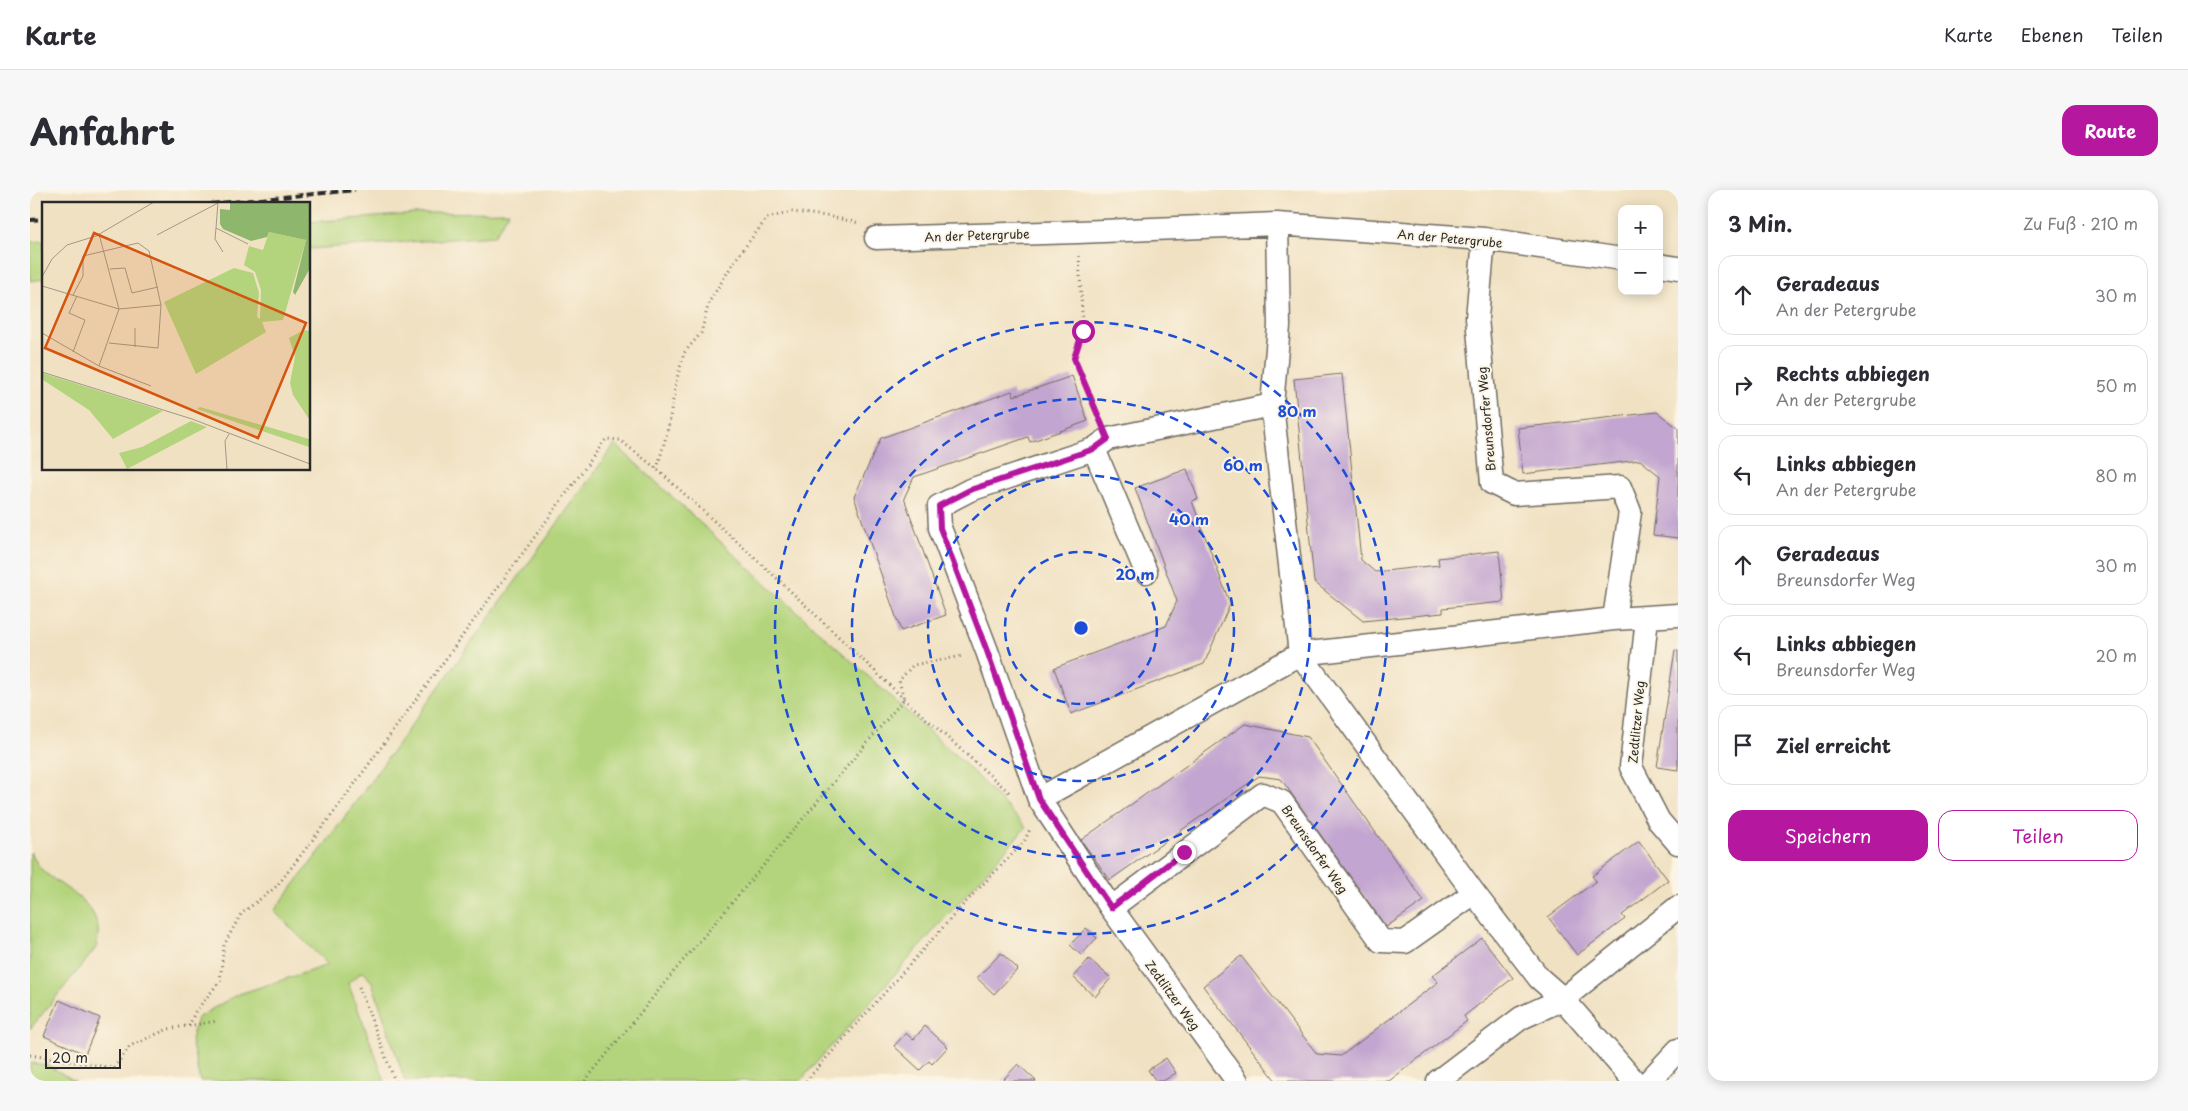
<!DOCTYPE html>
<html lang="de">
<head>
<meta charset="utf-8">
<style>
  body { margin:0; font-family:"Playpen Sans",sans-serif; background:#f7f7f7; color:#2b2b33 }
  .controls { position:absolute; right:15px; top:15px; display:grid; overflow:hidden; border-radius:10px; box-shadow:0 2px 12px #0003 }
  .controls button { width:45px; height:45px; display:grid; place-items:center; padding:0; border:0; border-bottom:1px solid #e1e1e2; background:#fff; color:#2b2b33; font:25px sans-serif }
  .scale { position:absolute; left:15px; bottom:12px; width:76px; box-sizing:border-box; padding-left:5px; border:2px solid #2b2b2b; border-top:0; font-size:14px; line-height:18px; white-space:nowrap; color:#2b2b2b; -webkit-text-stroke:4px #fcf5e5; paint-order:stroke }
  .stop { position:absolute; width:15px; height:15px; margin:-11px; border:4px solid #b5179e; border-radius:50%; background:#fff }
  .stop.end { background:#b5179e; border-color:#fff; box-shadow:0 1px 5px #0008 }
  .list { margin:0; padding:0; list-style:none }
  h2 { display:flex; justify-content:space-between; align-items:center; height:65px; margin:0; padding:0 20px; font-size:21px }
  h2 small { font-size:16px; font-weight:400; color:#7c7c81 }
  .list li { display:grid; grid-template-columns:32px 1fr auto; gap:15px; align-items:center; box-sizing:border-box; height:80px; margin:0 10px 10px; padding:0 10px; border:1px solid #e1e1e2; border-radius:15px }
  .list b { display:block; font-size:19px; white-space:nowrap }
  .list p { margin:0; font-size:16px; white-space:nowrap; color:#7c7c81 }
  .list em { font-size:16px; font-style:normal; color:#7c7c81 }
  .actions { display:flex; gap:10px; padding:15px 20px }
  .actions a { flex:1; padding:11px 0; border:1px solid #b5179e; border-radius:15px; text-align:center; font-size:18px; color:#b5179e }
  .actions .main { background:#b5179e; color:#fff }
  .icon { flex:none; width:28px; height:28px; fill:none; stroke:currentColor; stroke-width:2; stroke-linecap:round; stroke-linejoin:round }
  .map { position:relative; flex:none; width:1648px; height:891px; overflow:hidden; border-radius:15px }
  header { display:flex; align-items:center; gap:30px; box-sizing:border-box; height:70px; padding:0 25px; background:#fff; border-bottom:1px solid #e1e1e2 }
  header strong { font-size:24px }
  nav { display:flex; gap:28px; margin-inline-start:auto; font-size:18px }
  .intro { display:flex; align-items:center; justify-content:space-between; box-sizing:border-box; height:120px; padding:0 30px }
  h1 { margin:0; font-size:35px }
  .button { padding:12px 22px; border-radius:15px; background:#b5179e; color:#fff; font-size:18px; font-weight:700 }
  main { display:flex; gap:30px; padding:0 30px }
  aside { flex:1; background:#fff; border-radius:15px; box-shadow:0 2px 12px #0003 }
  .map>svg:first-child { display:block }
  .green { fill:#b3d47c; stroke:#6f8054 }
  .building { fill:#c2a5d0 }
  .lines { fill:none; stroke-linecap:round; stroke-linejoin:round }
  .street-casing { stroke:#706b60; stroke-width:25 }
  .path { stroke:#706b60; stroke-width:3; stroke-dasharray:1 4; stroke-linecap:butt }
  .street { stroke:#fff; stroke-width:22 }
  .rail { stroke:#2b2b2b; stroke-width:4; stroke-dasharray:8 4; stroke-linecap:butt }
  .route { stroke:#b5179e; stroke-width:6 }
  .ring { fill:none; stroke:#1d4ed8; stroke-width:2.5; stroke-dasharray:9 6 }
  .labels { text-anchor:middle; dominant-baseline:central; stroke-width:4; stroke-linejoin:round; paint-order:stroke }
  .street-label { font-size:12px; fill:#2b2b2b; stroke:#fcf5e5 }
  .inset-road { fill:none; stroke:#a19886; stroke-width:1 }
  .view { fill:#d5540f; fill-opacity:0.15; stroke:#d5540f; stroke-width:2.5 }
  .inset-edge { fill:none; stroke:#2b2b2b; stroke-width:2.5 }
  .centre { fill:#1d4ed8; stroke:#fcf5e5; stroke-width:2.5 }
  .ring-label { font-size:15px; text-anchor:middle; font-weight:bold; fill:#1d4ed8; stroke:#fcf5e5; stroke-width:4; stroke-linejoin:round; paint-order:stroke }
</style>
</head>
<body>
<header>
<strong>Karte</strong>
<nav><a>Karte</a><a>Ebenen</a><a>Teilen</a></nav>
</header>
<div class="intro"><h1>Anfahrt</h1><a class="button">Route</a></div>
<main>
<div class="map">
<svg width="1648" height="891" viewBox="0 0 1648 891">
  <rect width="100%" height="100%" fill="#fcf5e5"/>
  <filter id="ink" filterUnits="userSpaceOnUse"><feTurbulence type="fractalNoise" baseFrequency=".02" numOctaves="2"/><feDisplacementMap in="SourceGraphic" scale="10" xChannelSelector="R" yChannelSelector="G"/><feConvolveMatrix kernelMatrix="1 2 1 2 8 2 1 2 1" color-interpolation-filters="sRGB"/></filter>
  <filter id="wash" filterUnits="userSpaceOnUse"><feTurbulence type="fractalNoise" baseFrequency=".0096" numOctaves="4" result="noise"/><feDisplacementMap in="SourceGraphic" scale="20" xChannelSelector="R" yChannelSelector="G"/><feGaussianBlur stdDeviation="1.12" result="paint"/><feColorMatrix in="noise" values="0 0 0 0 0 0 0 0 0 0 0 0 0 0 0 0 0 1.4 0 .05"/><feComposite in="paint" operator="in"/></filter>
  <g filter="url(#wash)">
    <rect width="100%" height="100%" fill="#f0e1c2"/>
    <path class="green" d="M 479,22 L 464,46 L 279,59 L 279,32 L 398,23 Z
      M 14,51 L 14,89 L 0,91 L 0,52 Z
      M 585,254 L 720,379 L 937,576 L 996,637 L 770,891 L 375,891 L 342,792 L 333,781 L 318,793 L 355,891 L 170,891 L 161,850 L 167,828 L 206,805 L 298,775 L 244,721 L 293,657 Z
      M 0,662 C 4,668 8,676 13,681 C 39,703 78,716 66,758 L 0,839 Z
      M 0,873 L 17,875 L 45,891 L 0,891 Z"/>
    <g id="blocks">
      <path class="building" d="M 1312,184 L 1331,370 L 1345,382 L 1409,375 L 1408,368 L 1469,361 L 1474,412 L 1413,418 L 1413,423 L 1333,431 L 1284,392 L 1264,189 Z
        M 1042,186 L 1058,231 L 1000,252 L 998,247 L 884,287 L 874,308 L 916,425 L 871,441 L 824,307 L 851,248 L 982,201 L 984,206 Z
        M 1627,222 L 1648,238 L 1648,348 L 1623,345 L 1630,286 L 1610,270 L 1493,284 L 1488,238 Z
        M 1157,279 L 1168,309 L 1162,311 L 1200,414 L 1174,474 L 1041,524 L 1024,478 L 1136,436 L 1147,411 L 1105,298 Z
        M 1645,460 L 1648,461 L 1648,580 L 1627,577 Z
        M 1215,534 L 1278,547 L 1394,711 L 1356,737 L 1251,589 L 1229,586 L 1080,690 L 1051,650 Z
        M 1609,651 L 1638,690 L 1592,725 L 1595,729 L 1547,765 L 1518,727 L 1566,691 L 1562,686 Z
        M 1056,738 L 1067,748 L 1051,765 L 1040,755 Z
        M 1452,748 L 1483,788 L 1434,826 L 1437,831 L 1359,891 L 1246,891 L 1173,796 L 1211,766 L 1287,864 L 1311,866 L 1408,792 L 1402,786 Z
        M 971,763 L 988,779 L 964,804 L 947,788 Z
        M 1059,769 L 1081,788 L 1065,807 L 1043,787 Z
        M 29,810 L 70,828 L 55,864 L 14,846 Z
        M 895,836 L 918,857 L 902,874 L 899,871 L 890,880 L 864,856 L 876,843 L 883,850 Z
        M 1136,868 L 1146,883 L 1133,891 L 1126,891 L 1118,880 Z
        M 988,874 L 1006,891 L 972,891 Z"/>
    </g>
  </g>
  <g filter="url(#ink)">
    <use href="#blocks" fill-opacity="0" stroke="#706b60" stroke-width="1"/>
    <g class="lines">
      <defs>
        <path id="street" d="M 1247,34 L 1249,136 L 1242,215 L 1270,464 L 1444,703 L 1509,788 L 1533,809 L 1604,891
          M 846,48 L 1048,42 L 1247,34 L 1454,49 L 1592,69
          M 1454,49 L 1447,128 L 1462,293 L 1484,304 L 1590,297 L 1600,322 L 1584,429
          M 1629,75 L 1648,78
          M 1064,259 L 1116,382
          M 1617,428 L 1601,577 L 1629,631 L 1648,653
          M 1009,609 L 957,461 L 910,338 L 909,316 L 940,300 L 1064,259 L 1078,249 L 1242,215
          M 1081,718 L 1233,604 L 1252,612 L 1351,751 L 1375,752 L 1444,703
          M 1207,891 L 1081,718 L 1009,609 L 1270,464 L 1584,429 L 1648,425
          M 1408,891 L 1491,828 L 1533,809 L 1648,717
          M 1619,891 L 1648,860"/>
      </defs>
      <use href="#street" class="street-casing"/>
      <path class="path" d="M 1049,66 L 1053,141 L 1044,168 L 1069,228
        M 627,279 L 638,239 L 646,192 L 654,163 L 671,143 L 679,112 L 706,69 L 737,28 L 762,22 L 797,26 L 829,33
        M 329,797 L 365,891
        M 159,836 L 165,822 L 190,791 L 194,755 L 211,724 L 247,696 L 304,622 L 576,249 L 590,250 L 627,279 L 752,393 L 874,509 L 981,604
        M 0,865 L 84,878 L 100,856 L 138,839 L 188,831
        M 555,891 L 646,779 L 874,509 L 869,491 L 883,475 L 933,466
        M 776,891 L 931,717 L 994,652 L 1000,639"/>
      <use href="#street" class="street"/>
      <path class="rail" d="M 181,14 L 325,0
        M 0,30 L 14,29"/>
    </g>
  </g>
  <g class="lines" filter="url(#ink)">
    <path class="route" d="M 1053,141 L 1044,168 L 1078,249 L 1064,259 L 940,300 L 909,316 L 910,338 L 957,461 L 1009,609 L 1081,718 L 1154,662"/>
  </g>
  <g class="ring">
    <circle cx="1051" cy="438" r="76"/>
    <circle cx="1051" cy="438" r="153"/>
    <circle cx="1051" cy="438" r="229"/>
    <circle cx="1051" cy="438" r="306"/>
  </g>
  <g class="labels">
    <g class="street-label">
      <text transform="translate(947 45) rotate(-2)">An der Petergrube</text>
      <text transform="translate(1420 48) rotate(5)">An der Petergrube</text>
      <text transform="translate(1456 229) rotate(-95)">Breunsdorfer Weg</text>
      <text transform="translate(1606 532) rotate(-85)">Zedtlitzer Weg</text>
      <text transform="translate(1285 659) rotate(55)">Breunsdorfer Weg</text>
      <text transform="translate(1143 805) rotate(54)">Zedtlitzer Weg</text>
    </g>
  </g>
  <g transform="translate(12 12)">
    <rect width="268" height="268" fill="#f0e1c2"/>
    <path d="M 227,30 L 264,38 L 241,118 L 220,120 L 224,130 L 154,172 L 122,100 L 192,66 L 211,71 L 217,91 L 215,115 L 218,117 L 219,88 L 213,70 L 202,63 L 207,44 L 221,48 ZM 262,128 L 267,129 L 267,217 L 251,193 L 248,181 L 253,155 L 247,136 ZM 0,171 L 121,209 L 71,237 L 47,208 L 1,178 ZM 158,205 L 267,237 L 267,245 L 155,207 ZM 149,219 L 165,225 L 85,267 L 77,251 L 100,245 Z" fill="#b3d47c"/>
    <path d="M 188,0 L 267,0 L 267,68 L 253,93 L 251,90 L 264,38 L 227,30 L 225,35 L 209,39 L 181,27 L 178,22 L 178,7 L 188,8 Z" fill="#8eb66c"/>
    <path class="inset-road" d="M 176,0 L 174,26 L 206,42M 174,26 L 173,37 L 181,50M 115,33 L 176,1M 68,67 L 83,66 L 90,91 L 116,85M 0,75 L 10,57 L 25,43 L 54,34 L 112,0M 0,84 L 77,107 L 119,103 L 107,49 L 96,41 L 41,54 L 41,74 L 31,93M 93,126 L 93,145M 0,131 L 57,164 L 109,184M 67,141 L 116,146 L 119,103M 31,150 L 43,118 L 27,111 L 35,94M 57,164 L 77,107 L 57,32M 0,170 L 150,217 L 268,262M 185,267 L 183,239 L 187,232"/>
    <path class="view" d="M 52,31 L 264,121 L 216,236 L 3,146 Z"/>
    <rect width="268" height="268" class="inset-edge"/>
  </g>
  <circle cx="1051" cy="438" r="8" class="centre"/>
  <g class="ring-label">
    <text x="1267" y="227">80 m</text>
    <text x="1213" y="281">60 m</text>
    <text x="1159" y="335">40 m</text>
    <text x="1105" y="390">20 m</text>
  </g>
</svg>
<div class="controls">
<button>+</button>
<button>−</button>
</div>
<div class="scale">20 m</div>
<div class="stop" style="left:1053px;top:141px"></div>
<div class="stop end" style="left:1154px;top:662px"></div>
</div>
<aside>
<h2>3 Min.<small>Zu Fuß · 210 m</small></h2>
<ul class="list">
<li><svg class="icon" aria-label="ahead" viewBox="0 0 24 24"><path d="M12 20V5M6 11l6-6 6 6"/></svg><div><b>Geradeaus</b><p>An der Petergrube</p></div><em>30 m</em></li>
<li><svg class="icon" aria-label="right" viewBox="0 0 24 24"><path d="M7 20v-9h11M14 6l5 5-5 5"/></svg><div><b>Rechts abbiegen</b><p>An der Petergrube</p></div><em>50 m</em></li>
<li><svg class="icon" aria-label="left" viewBox="0 0 24 24"><path d="M17 20v-9H6M10 6l-5 5 5 5"/></svg><div><b>Links abbiegen</b><p>An der Petergrube</p></div><em>80 m</em></li>
<li><svg class="icon" aria-label="ahead" viewBox="0 0 24 24"><path d="M12 20V5M6 11l6-6 6 6"/></svg><div><b>Geradeaus</b><p>Breunsdorfer Weg</p></div><em>30 m</em></li>
<li><svg class="icon" aria-label="left" viewBox="0 0 24 24"><path d="M17 20v-9H6M10 6l-5 5 5 5"/></svg><div><b>Links abbiegen</b><p>Breunsdorfer Weg</p></div><em>20 m</em></li>
<li><svg class="icon" aria-label="arrive" viewBox="0 0 24 24"><path d="M6 21V4h12l-3 4 3 4H6"/></svg><div><b>Ziel erreicht</b></div></li>
</ul>
<div class="actions"><a class="main">Speichern</a><a>Teilen</a></div>
</aside>
</main>
</body>
</html>
